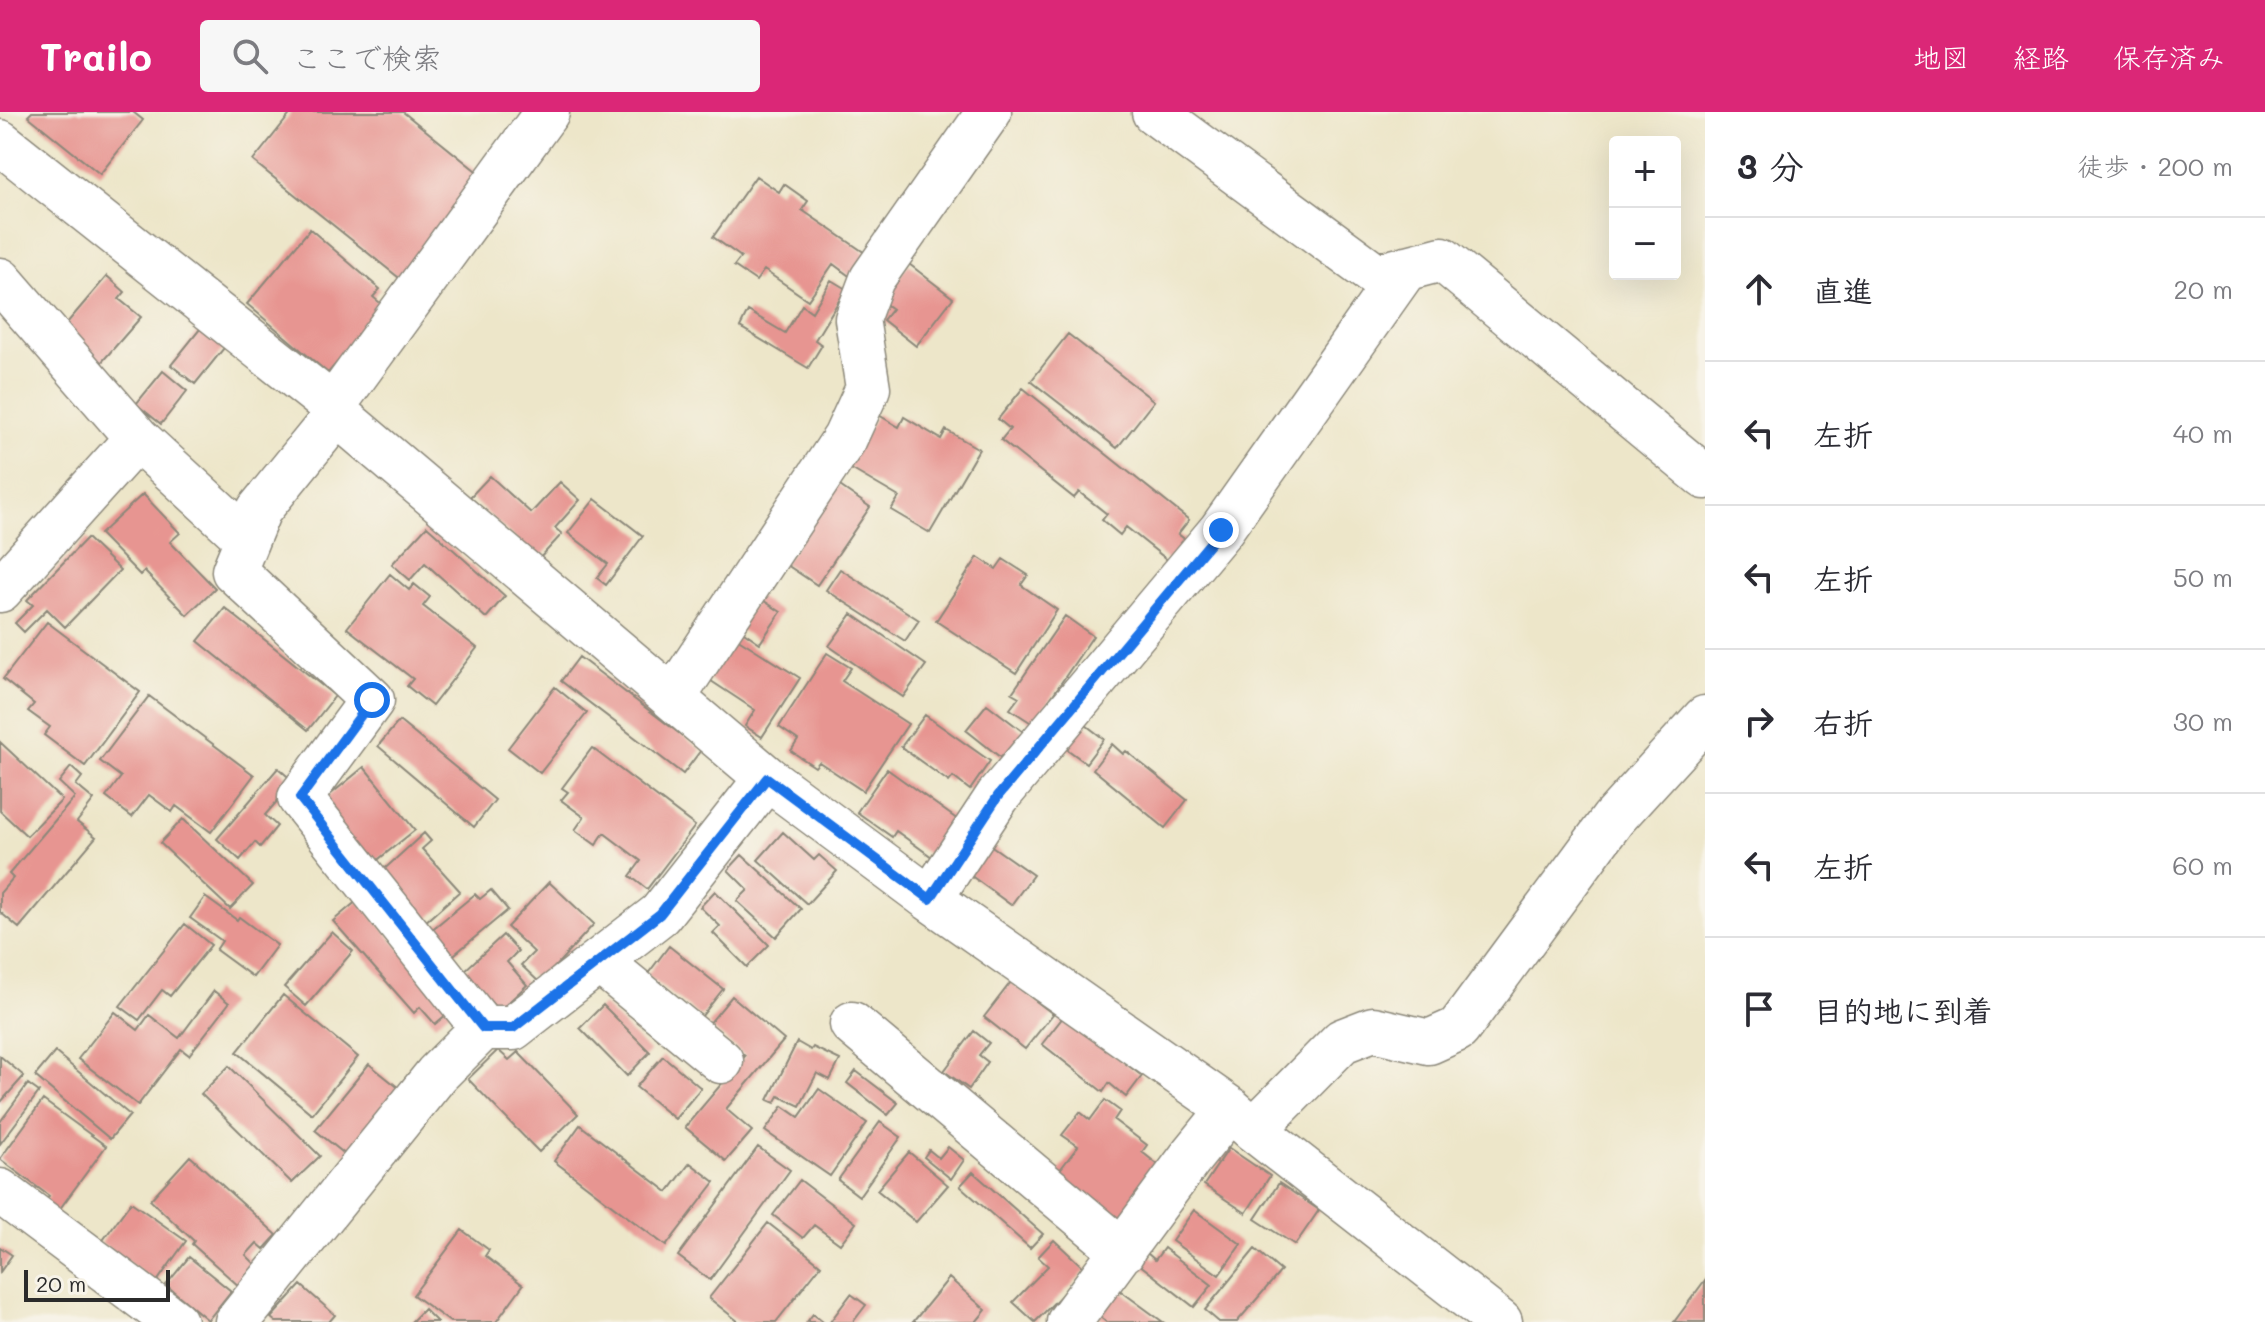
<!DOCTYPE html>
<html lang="ja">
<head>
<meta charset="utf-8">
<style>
  body { margin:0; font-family:Mali,"Klee One",sans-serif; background:#f7f7f7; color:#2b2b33 }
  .controls { position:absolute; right:24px; top:24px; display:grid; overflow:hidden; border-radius:8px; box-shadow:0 8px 32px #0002 }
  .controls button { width:72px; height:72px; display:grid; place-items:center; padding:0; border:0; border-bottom:2px solid #e1e1e2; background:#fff; color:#2b2b33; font:40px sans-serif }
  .scale { position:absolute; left:24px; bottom:20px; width:146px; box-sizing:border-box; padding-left:8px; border:4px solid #2b2b2b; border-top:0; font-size:22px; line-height:28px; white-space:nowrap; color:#2b2b2b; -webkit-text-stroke:6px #f7f3e8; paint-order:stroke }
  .stop { position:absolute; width:24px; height:24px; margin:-18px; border:6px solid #1a73e8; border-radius:50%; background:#fff }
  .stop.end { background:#1a73e8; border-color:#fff; box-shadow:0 2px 8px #0008 }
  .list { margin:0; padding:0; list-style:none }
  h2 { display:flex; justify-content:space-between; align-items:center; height:104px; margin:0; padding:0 32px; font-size:34px }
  h2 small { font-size:26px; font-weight:400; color:#7c7c81 }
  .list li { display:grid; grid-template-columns:52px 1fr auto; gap:24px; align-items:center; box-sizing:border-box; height:144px; padding:0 32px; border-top:2px solid #e1e1e2 }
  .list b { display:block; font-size:30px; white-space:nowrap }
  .list em { font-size:26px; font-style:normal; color:#7c7c81 }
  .icon { flex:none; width:44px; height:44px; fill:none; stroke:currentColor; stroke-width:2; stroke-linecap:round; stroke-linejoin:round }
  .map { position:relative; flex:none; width:1705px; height:1210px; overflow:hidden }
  header { display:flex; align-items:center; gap:48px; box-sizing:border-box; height:112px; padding:0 40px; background:#db2777; color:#fff }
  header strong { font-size:38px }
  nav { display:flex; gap:44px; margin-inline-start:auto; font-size:28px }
  .search { width:560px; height:72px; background:#f7f7f7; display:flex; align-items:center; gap:20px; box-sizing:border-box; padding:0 28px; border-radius:8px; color:#7c7c81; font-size:30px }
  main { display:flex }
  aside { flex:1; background:#fff }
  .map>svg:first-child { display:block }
  .building { fill:#e79591 }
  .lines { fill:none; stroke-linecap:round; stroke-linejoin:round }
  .minor-casing { stroke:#8c887a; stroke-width:47 }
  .minor { stroke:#fff; stroke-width:44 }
  .route { stroke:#1a73e8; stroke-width:10 }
</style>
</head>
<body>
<header>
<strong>Trailo</strong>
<div class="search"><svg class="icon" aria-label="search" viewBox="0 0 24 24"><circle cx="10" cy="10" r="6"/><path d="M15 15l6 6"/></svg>ここで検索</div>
<nav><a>地図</a><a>経路</a><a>保存済み</a></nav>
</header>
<main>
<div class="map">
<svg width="1705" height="1210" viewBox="0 0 1705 1210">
  <rect width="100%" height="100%" fill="#f7f3e8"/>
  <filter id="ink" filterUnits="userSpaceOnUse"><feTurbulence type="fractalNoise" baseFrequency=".0125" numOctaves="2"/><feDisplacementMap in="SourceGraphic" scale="16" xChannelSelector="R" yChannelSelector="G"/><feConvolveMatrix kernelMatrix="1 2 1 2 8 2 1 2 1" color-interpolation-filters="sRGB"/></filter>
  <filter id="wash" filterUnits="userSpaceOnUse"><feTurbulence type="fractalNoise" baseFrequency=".006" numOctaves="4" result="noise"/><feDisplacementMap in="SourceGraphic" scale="32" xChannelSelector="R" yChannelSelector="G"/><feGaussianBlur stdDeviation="1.8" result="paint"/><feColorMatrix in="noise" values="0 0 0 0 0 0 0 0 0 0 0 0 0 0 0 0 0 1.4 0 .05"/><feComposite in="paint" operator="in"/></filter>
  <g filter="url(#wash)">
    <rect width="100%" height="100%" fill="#ede6c9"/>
    <g id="blocks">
      <path class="building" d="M 32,0 L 133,0 L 143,8 L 100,62 L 28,4 Z
        M 292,0 L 403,0 L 486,67 L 403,169 L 253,49 Z
        M 756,64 L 779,80 L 784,72 L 808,89 L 802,98 L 868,143 L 852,166 L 833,152 L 808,188 L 764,158 L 756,169 L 734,154 L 741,145 L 713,125 Z
        M 310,117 L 380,177 L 373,185 L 385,195 L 328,261 L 247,192 Z
        M 909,152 L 953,186 L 916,234 L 883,208 L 892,197 L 880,188 Z
        M 107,164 L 125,180 L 119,187 L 141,205 L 100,252 L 61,218 Z
        M 831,168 L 846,177 L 815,228 L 822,233 L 808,256 L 740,215 L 748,199 L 785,221 L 802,193 L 812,200 Z
        M 200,217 L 224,236 L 195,272 L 171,253 Z
        M 1068,222 L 1154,289 L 1117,336 L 1031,269 Z
        M 163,259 L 187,279 L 161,312 L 136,292 Z
        M 1023,276 L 1189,408 L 1178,422 L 1187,429 L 1170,450 L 1126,415 L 1120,423 L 1102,408 L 1107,402 L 1079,380 L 1074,386 L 1001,328 L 1010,317 L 998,307 Z
        M 877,302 L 899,315 L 904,305 L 941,327 L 946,318 L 979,337 L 930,421 L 891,398 L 899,385 L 846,354 Z
        M 490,364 L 531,401 L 560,370 L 580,388 L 555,416 L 562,422 L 538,448 L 470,385 Z
        M 837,372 L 870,395 L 817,473 L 784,451 Z
        M 143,382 L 180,421 L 170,430 L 215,476 L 187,503 L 144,459 L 140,463 L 100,422 Z
        M 595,387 L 643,424 L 606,473 L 597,466 L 608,452 L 568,421 Z
        M 427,414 L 505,484 L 486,506 L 425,451 L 410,468 L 392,452 Z
        M 87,426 L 120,458 L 65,515 L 47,497 L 24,520 L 15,511 L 33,493 L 27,488 Z
        M 978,445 L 996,457 L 1003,447 L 1028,463 L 1021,473 L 1057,498 L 1016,561 L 936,509 Z
        M 840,457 L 919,508 L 905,529 L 826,478 Z
        M 390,462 L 409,478 L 414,472 L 430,485 L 423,494 L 477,536 L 432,594 L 407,574 L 413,567 L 347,516 Z
        M 758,485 L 781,500 L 760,531 L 738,516 Z
        M 225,496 L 335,584 L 308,618 L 198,529 Z
        M 852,502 L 926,553 L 903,585 L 829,534 Z
        M 1065,504 L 1093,524 L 1033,612 L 1010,597 L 1019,585 L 1012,581 Z
        M 47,510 L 140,580 L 85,654 L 44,623 L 50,615 L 28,599 L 34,592 L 3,567 Z
        M 732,523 L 800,566 L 762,625 L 745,614 L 755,598 L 705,565 Z
        M 827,541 L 851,556 L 842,569 L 908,612 L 863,679 L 819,650 L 815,655 L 791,639 L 798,628 L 779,615 Z
        M 579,545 L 701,638 L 683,662 L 561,569 Z
        M 555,575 L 587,601 L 540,661 L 508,636 Z
        M 149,584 L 254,663 L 211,720 L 176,694 L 172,700 L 149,683 L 132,705 L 106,685 L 121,665 L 100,649 Z
        M 987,592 L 1026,622 L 1005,649 L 966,618 Z
        M 925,603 L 990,649 L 970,678 L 953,665 L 949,670 L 901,635 Z
        M 1078,607 L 1104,627 L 1086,651 L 1060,632 Z
        M 399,609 L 495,688 L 474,715 L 378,634 Z
        M 0,630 L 62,688 L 27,724 L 0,699 Z
        M 1112,632 L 1123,642 L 1126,639 L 1187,688 L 1165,716 L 1093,657 Z
        M 592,636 L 695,714 L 647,777 L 630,764 L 641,749 L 604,721 L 596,733 L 575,718 L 584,705 L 561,688 L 568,680 L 562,676 Z
        M 71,655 L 82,665 L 76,673 L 94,688 L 77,710 L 96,725 L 19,816 L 0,800 L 0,781 L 13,766 L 9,762 L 75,685 L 59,670 Z
        M 364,655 L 415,718 L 370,754 L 319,692 Z
        M 278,656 L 294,670 L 265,703 L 277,714 L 260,735 L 255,730 L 240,748 L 217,727 Z
        M 887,657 L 958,708 L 932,745 L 896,719 L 892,725 L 857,700 Z
        M 183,707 L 253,773 L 230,797 L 160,731 Z
        M 783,720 L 814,748 L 819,743 L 837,759 L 807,792 L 758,748 Z
        M 424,721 L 431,729 L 422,737 L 460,779 L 424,811 L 379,762 Z
        M 986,730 L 1033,763 L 1011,793 L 966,760 Z
        M 742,743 L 801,797 L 776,825 L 737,789 L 748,778 L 728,758 Z
        M 549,770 L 594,812 L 540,871 L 521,853 L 534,840 L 507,815 Z
        M 491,778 L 508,798 L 450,846 L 429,820 L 475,782 L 480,787 Z
        M 715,779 L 769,833 L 747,855 L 713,821 L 720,814 L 700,795 Z
        M 205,785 L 237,808 L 239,805 L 277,833 L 253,865 L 216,838 L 222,829 L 190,806 Z
        M 358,788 L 453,897 L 435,912 L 420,895 L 414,901 L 333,809 Z
        M 185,812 L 211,833 L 170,884 L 162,878 L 139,908 L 120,894 Z
        M 332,820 L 353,839 L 306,894 L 284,875 Z
        M 503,823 L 518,839 L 507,850 L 527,873 L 499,899 L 463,860 Z
        M 669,834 L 723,877 L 701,905 L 647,863 Z
        M 1011,870 L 1053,902 L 1025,937 L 984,905 Z
        M 214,879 L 229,891 L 189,943 L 181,937 L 138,993 L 78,947 L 115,900 L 138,918 L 149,903 L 179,926 Z
        M 283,883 L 358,945 L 312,1002 L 237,940 Z
        M 732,884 L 784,928 L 726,997 L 752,1019 L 726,1049 L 685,1015 L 745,944 L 708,913 Z
        M 603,893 L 650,940 L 627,964 L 580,916 Z
        M 1064,904 L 1142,964 L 1126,985 L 1109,971 L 1103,980 L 1042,932 Z
        M 974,919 L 989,931 L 979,943 L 988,950 L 969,977 L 944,959 Z
        M 797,930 L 811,938 L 813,935 L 840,948 L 830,968 L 817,961 L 800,994 L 779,984 L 775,991 L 768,988 Z
        M 498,938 L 509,948 L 518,940 L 578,1002 L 539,1040 L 468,967 Z
        M 55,940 L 130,1003 L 110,1027 L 35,964 Z
        M 0,944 L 24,964 L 0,991 Z
        M 663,944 L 701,976 L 675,1007 L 636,975 Z
        M 369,952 L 400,977 L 346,1043 L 315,1018 Z
        M 229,954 L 320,1044 L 292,1071 L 201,982 Z
        M 856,959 L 898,991 L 888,1003 L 847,971 Z
        M 28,972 L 39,980 L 0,1032 L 0,1010 Z
        M 819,977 L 867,1011 L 830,1064 L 765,1019 L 783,994 L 799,1005 Z
        M 43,988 L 106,1034 L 53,1106 L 40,1096 L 49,1084 L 0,1047 Z
        M 1105,988 L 1120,999 L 1114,1008 L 1147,1033 L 1142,1040 L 1162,1056 L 1119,1111 L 1056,1063 L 1078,1034 L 1062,1023 L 1080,1000 L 1090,1008 Z
        M 880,1010 L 901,1025 L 859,1084 L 838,1068 Z
        M 580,1013 L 668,1080 L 690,1051 L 715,1070 L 666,1134 L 554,1049 Z
        M 758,1035 L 790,1058 L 710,1168 L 678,1144 Z
        M 948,1035 L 964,1048 L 951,1067 L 924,1045 L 929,1038 L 939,1046 Z
        M 1229,1036 L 1270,1064 L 1246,1101 L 1204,1073 Z
        M 909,1040 L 948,1073 L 916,1110 L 877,1078 Z
        M 190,1044 L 277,1123 L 264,1137 L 257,1131 L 246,1143 L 258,1155 L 240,1175 L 192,1132 L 194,1129 L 150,1088 Z
        M 973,1060 L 1043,1122 L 1030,1136 L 960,1074 Z
        M 800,1068 L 856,1111 L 840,1132 L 814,1113 L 803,1126 L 773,1103 Z
        M 1279,1071 L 1319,1098 L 1295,1133 L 1255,1107 Z
        M 131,1090 L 186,1129 L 156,1171 L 101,1131 Z
        M 1194,1098 L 1241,1132 L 1219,1163 L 1172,1129 Z
        M 768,1111 L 821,1153 L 776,1210 L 739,1210 L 709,1186 Z
        M 462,1118 L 489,1138 L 485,1144 L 523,1173 L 496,1210 L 450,1210 L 413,1183 Z
        M 1054,1128 L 1086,1158 L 1035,1210 L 1013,1190 L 1048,1154 L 1038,1145 Z
        M 0,1135 L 12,1143 L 0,1160 Z
        M 1164,1136 L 1212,1173 L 1194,1195 L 1139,1152 L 1147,1141 L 1155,1148 Z
        M 1255,1137 L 1281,1159 L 1237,1210 L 1219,1210 L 1205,1198 Z
        M 189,1145 L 231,1179 L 208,1208 L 166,1173 Z
        M 949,1166 L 986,1198 L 976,1210 L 913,1210 Z
        M 1705,1168 L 1705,1210 L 1674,1210 Z
        M 301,1173 L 335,1203 L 329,1210 L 276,1210 L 271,1206 Z
        M 1118,1177 L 1163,1210 L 1106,1210 L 1099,1204 Z
        M 851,1182 L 866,1193 L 853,1210 L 830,1210 Z
        M 424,1197 L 437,1210 L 411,1210 Z
        M 813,1202 L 823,1210 L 807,1210 Z"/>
    </g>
  </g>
  <g filter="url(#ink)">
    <use href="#blocks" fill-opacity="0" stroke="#8c887a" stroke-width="2"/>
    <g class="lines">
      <defs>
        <path id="minor" d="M 1154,0 L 1377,164 L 1442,147 L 1705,365
          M 0,30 L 333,294 L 337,302 L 767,666 L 930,787 L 1230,997 L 1254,1018 L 1500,1210
          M 0,168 L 137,326 L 247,427
          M 333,294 L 547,0
          M 337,302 L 259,398 L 234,459 L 372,588 L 300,686 L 483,916
          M 0,478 L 137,326
          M 673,586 L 845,326 L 868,276 L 857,207 L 872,167 L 989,0
          M 930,787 L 998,684 L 1221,418 L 1406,156
          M 600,850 L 721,949
          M 852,912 L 1123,1139
          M 1254,1018 L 1342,929 L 1373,917 L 1429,930 L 1458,917 L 1613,707 L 1705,606
          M 0,1079 L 175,1210
          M 237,1210 L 437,962 L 483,916 L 513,916 L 660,802 L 767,666
          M 1069,1210 L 1191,1045 L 1230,997"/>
      </defs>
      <use href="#minor" class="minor-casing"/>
      <use href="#minor" class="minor"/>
    </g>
  </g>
  <g class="lines" filter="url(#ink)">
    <path class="route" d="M 372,588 L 300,686 L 483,916 L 513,916 L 660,802 L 767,666 L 930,787 L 998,684 L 1221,418"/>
  </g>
</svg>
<div class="controls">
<button>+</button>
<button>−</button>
</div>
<div class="scale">20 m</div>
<div class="stop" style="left:372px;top:588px"></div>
<div class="stop end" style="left:1221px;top:418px"></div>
</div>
<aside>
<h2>3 分<small>徒歩 · 200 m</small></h2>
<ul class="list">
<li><svg class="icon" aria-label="ahead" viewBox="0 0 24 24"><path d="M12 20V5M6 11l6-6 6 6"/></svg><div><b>直進</b></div><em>20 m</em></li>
<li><svg class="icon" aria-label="left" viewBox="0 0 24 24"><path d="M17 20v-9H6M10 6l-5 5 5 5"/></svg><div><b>左折</b></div><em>40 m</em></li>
<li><svg class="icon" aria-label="left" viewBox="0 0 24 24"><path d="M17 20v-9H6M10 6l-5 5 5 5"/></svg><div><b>左折</b></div><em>50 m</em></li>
<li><svg class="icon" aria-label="right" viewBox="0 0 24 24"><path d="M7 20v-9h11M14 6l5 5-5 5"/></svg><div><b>右折</b></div><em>30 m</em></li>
<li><svg class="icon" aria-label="left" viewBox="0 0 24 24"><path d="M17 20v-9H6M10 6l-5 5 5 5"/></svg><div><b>左折</b></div><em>60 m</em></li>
<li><svg class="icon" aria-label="arrive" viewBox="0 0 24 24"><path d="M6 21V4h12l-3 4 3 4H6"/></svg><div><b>目的地に到着</b></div></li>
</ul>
</aside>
</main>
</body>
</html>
